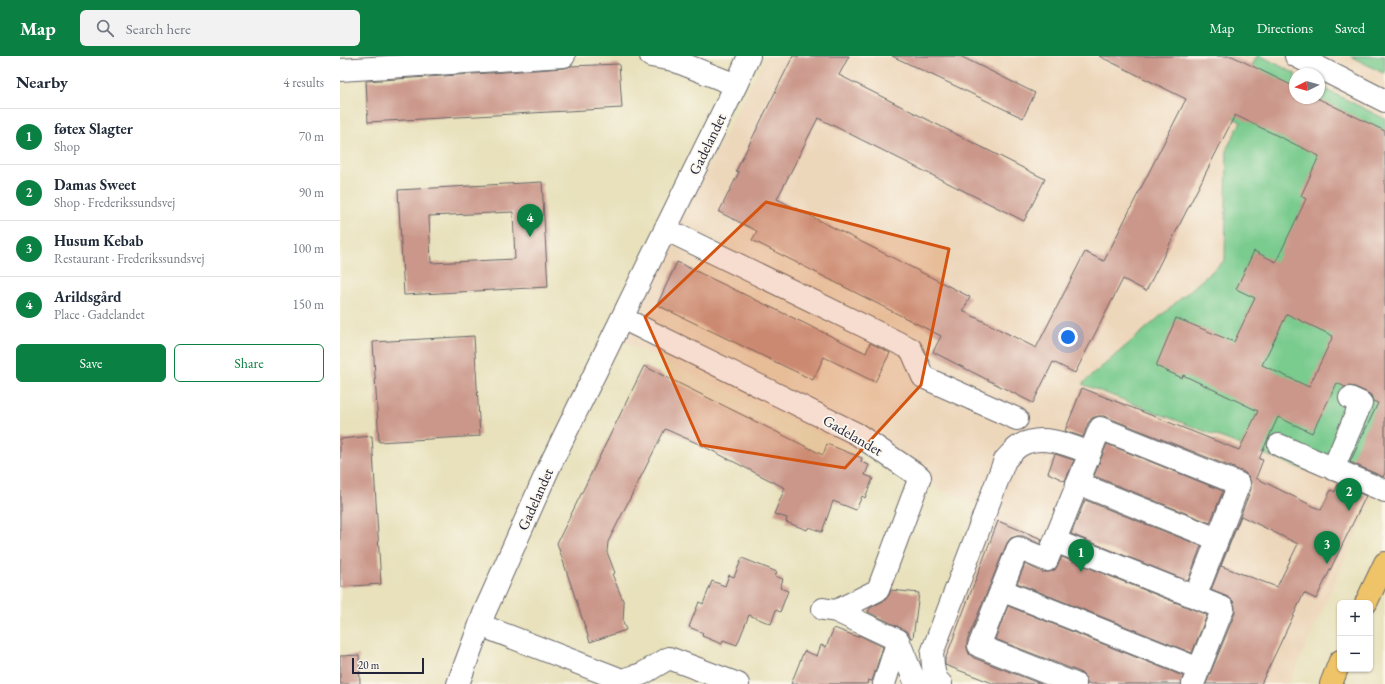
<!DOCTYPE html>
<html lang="en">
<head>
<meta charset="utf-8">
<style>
  body { margin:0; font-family:"EB Garamond",serif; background:#f2f2f3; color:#1f2937 }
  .controls { position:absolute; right:12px; bottom:12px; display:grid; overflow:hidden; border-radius:6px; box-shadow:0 1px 3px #0004 }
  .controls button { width:36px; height:36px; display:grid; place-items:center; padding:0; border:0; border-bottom:1px solid #e0e1e3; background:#fff; color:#1f2937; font:20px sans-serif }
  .compass { position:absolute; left:949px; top:12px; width:36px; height:36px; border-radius:50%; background:#fff; box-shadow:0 1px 3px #0004; rotate:265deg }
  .scale { position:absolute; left:12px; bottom:10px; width:72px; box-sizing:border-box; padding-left:4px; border:2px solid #22223b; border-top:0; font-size:11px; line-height:14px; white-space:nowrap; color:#22223b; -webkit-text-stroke:3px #fbf7ec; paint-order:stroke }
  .you { position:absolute; left:728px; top:281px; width:14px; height:14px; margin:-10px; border:3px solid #fff; border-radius:50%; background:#1a73e8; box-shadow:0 0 0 6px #1a73e833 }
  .badge { display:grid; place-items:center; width:26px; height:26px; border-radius:50%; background:#0b8043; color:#fff; font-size:13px; font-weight:700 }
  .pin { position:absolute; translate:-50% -33px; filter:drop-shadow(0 1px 2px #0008) }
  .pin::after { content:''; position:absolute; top:21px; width:14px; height:12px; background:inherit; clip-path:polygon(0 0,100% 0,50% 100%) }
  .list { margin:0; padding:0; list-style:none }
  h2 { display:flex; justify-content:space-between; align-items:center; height:52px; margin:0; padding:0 16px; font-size:17px }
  h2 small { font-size:13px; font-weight:400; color:#747a83 }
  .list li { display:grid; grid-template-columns:26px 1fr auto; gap:12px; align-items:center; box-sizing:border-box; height:56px; padding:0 16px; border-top:1px solid #e0e1e3 }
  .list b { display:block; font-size:15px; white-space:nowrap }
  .list p { margin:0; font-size:13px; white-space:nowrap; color:#747a83 }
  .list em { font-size:13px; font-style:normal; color:#747a83 }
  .actions { display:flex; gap:8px; padding:12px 16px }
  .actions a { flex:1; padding:9px 0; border:1px solid #0b8043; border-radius:6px; text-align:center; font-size:14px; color:#0b8043 }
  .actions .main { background:#0b8043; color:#fff }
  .icon { flex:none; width:22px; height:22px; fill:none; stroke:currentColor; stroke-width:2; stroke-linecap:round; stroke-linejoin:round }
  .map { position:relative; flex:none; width:1045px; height:628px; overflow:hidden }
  header { display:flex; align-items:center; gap:24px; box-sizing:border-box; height:56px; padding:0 20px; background:#0b8043; color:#fff }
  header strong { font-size:19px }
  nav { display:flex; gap:22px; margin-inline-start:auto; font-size:14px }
  .search { width:280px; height:36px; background:#f2f2f3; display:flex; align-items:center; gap:10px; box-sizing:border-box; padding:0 14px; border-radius:6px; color:#747a83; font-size:15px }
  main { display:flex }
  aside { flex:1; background:#fff }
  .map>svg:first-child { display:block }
  .built { fill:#edd7bb; fill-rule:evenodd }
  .green { fill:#79cb8e; stroke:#4e7664 }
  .building { fill:#ca978a; fill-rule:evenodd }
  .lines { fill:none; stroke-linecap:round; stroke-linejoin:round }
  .minor-casing { stroke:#676568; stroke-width:24 }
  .major-casing { stroke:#676568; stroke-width:24 }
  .minor { stroke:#fff; stroke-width:22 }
  .major { stroke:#efc469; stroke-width:22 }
  .marked { fill:#d45411; fill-opacity:0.2; stroke:#d45411; stroke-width:3; stroke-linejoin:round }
  .labels { text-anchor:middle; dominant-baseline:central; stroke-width:3.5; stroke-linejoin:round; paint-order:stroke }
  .street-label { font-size:15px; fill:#22223b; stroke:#fbf7ec }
</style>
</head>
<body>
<header>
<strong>Map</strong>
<div class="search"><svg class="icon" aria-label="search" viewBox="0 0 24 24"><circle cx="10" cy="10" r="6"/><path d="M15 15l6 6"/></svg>Search here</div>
<nav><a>Map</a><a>Directions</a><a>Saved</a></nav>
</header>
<main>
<aside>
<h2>Nearby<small>4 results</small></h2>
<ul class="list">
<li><span class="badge">1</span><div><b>føtex Slagter</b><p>Shop</p></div><em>70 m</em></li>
<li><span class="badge">2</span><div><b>Damas Sweet</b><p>Shop · Frederikssundsvej</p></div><em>90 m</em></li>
<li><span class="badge">3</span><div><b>Husum Kebab</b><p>Restaurant · Frederikssundsvej</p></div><em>100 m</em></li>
<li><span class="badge">4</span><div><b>Arildsgård</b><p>Place · Gadelandet</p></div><em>150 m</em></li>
</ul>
<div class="actions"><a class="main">Save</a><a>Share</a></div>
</aside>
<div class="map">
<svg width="1045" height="628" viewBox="0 0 1045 628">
  <rect width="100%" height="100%" fill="#fbf7ec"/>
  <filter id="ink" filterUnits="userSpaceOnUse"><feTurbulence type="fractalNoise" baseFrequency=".025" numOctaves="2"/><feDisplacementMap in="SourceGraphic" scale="8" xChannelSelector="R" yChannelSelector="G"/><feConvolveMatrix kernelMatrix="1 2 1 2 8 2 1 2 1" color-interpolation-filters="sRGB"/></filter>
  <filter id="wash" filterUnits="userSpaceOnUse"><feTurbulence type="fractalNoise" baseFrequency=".012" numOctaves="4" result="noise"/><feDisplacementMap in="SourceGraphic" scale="16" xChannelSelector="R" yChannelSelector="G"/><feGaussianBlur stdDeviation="0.9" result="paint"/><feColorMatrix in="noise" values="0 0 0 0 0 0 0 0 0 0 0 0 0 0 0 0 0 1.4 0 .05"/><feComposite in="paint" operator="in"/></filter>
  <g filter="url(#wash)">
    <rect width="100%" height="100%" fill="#e8e1bc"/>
    <path class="built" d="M 426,0 L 1045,0 L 1045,415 L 949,628 L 663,628 L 595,599 L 650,455 L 553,412 L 278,283 ZM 955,18 L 979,18 L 979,42 L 955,42 Z"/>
    <path class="green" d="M 917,0 L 921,0 L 956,18 L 955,18 L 955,42 L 979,42 L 979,30 L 1045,63 L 1045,400 L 1030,432 L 1020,435 L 742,328 L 885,204 L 887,92 L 901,66 L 888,59 Z
      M 1010,0 L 1045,0 L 1045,18 Z"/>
    <g id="blocks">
      <path class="building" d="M 453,0 L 509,0 L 499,19 L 705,123 L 684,165 L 478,62 L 437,143 L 630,241 L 623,255 L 696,292 L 745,196 L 764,205 L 846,43 L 759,0 L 892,0 L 955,31 L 955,42 L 977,42 L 1045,75 L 1045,417 L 1043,421 L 1010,406 L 1038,347 L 1033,345 L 1031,339 L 1026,336 L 1015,331 L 1009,330 L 1005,331 L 997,327 L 972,377 L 938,361 L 919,403 L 923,404 L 916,422 L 981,454 L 991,434 L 995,436 L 998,428 L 1026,440 L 976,543 L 964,537 L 921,628 L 866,628 L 895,557 L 895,551 L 893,545 L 888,541 L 871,534 L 911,433 L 911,427 L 909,421 L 904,416 L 764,360 L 758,360 L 752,362 L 748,367 L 743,381 L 725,375 L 742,332 L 899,394 L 918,355 L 843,319 L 842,322 L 816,310 L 836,262 L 894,286 L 915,242 L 896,233 L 914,195 L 936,206 L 966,143 L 961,140 L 979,100 L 895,59 L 806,235 L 783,223 L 735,317 L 713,306 L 693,347 L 593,296 L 601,280 L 412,184 L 417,175 L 379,156 L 399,116 L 396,115 ZM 947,258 L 993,280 L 969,331 L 922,309 ZM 901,460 L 958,488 L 937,531 L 881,510 Z
        M 552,0 L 620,0 L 695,37 L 683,62 Z
        M 279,8 L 282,52 L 28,66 L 26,25 L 225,12 L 231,10 Z
        M 202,126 L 208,231 L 64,239 L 58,134 ZM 173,156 L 175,203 L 91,207 L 89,160 Z
        M 337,206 L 526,297 L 530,287 L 550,297 L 535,326 L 484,301 L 473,324 L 317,249 Z
        M 134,280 L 140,380 L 39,386 L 33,286 Z
        M 304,310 L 483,399 L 487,388 L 522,402 L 521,406 L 529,409 L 525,419 L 533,422 L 525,442 L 522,440 L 516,454 L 493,445 L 482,476 L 469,471 L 467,474 L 446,466 L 447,462 L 434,458 L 445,432 L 359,388 L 325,373 L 268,486 L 267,496 L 275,517 L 272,518 L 284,547 L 283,566 L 286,574 L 250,586 L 217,487 Z
        M 32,380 L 41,528 L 0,531 L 0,383 Z
        M 767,388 L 883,435 L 870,467 L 754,420 Z
        M 715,398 L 734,404 L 725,425 L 708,417 Z
        M 745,444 L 861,490 L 848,525 L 731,478 Z
        M 658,465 L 702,483 L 700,488 L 683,480 L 677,480 L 671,482 L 667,487 L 627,585 L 627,592 L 629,598 L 634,602 L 701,628 L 655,628 L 605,609 L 605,604 Z
        M 722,501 L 867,559 L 852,597 L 677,527 L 685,508 L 702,516 L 709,516 L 715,514 Z
        M 402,502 L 437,516 L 435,520 L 443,523 L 440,532 L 448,535 L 440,556 L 436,554 L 431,568 L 409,559 L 397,589 L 383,584 L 382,588 L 362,580 L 363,577 L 349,571 L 359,546 L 363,548 L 372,525 L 385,530 L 389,519 L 394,521 Z
        M 551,534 L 579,537 L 573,582 L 571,582 L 568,576 L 563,573 L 528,556 L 530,552 L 545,544 L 549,539 Z
        M 668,550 L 843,620 L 841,628 L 747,628 L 745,621 L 740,616 L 655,583 Z
        M 494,572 L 518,581 L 519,579 L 543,591 L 532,625 L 528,624 L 527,628 L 451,628 L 464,595 L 477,600 L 481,589 L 486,591 Z
        M 19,599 L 20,628 L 0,628 L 0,600 Z"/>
    </g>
  </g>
  <g filter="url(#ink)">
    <use href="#blocks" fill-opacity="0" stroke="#676568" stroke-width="1"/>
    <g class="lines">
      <defs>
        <path id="minor" d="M 311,0 L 333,4 L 396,29
          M 956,0 L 1045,45
          M 0,14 L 224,0
          M 325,173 L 571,293 L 583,321 L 677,363
          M 282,262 L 517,378 L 580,421 L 538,534 L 496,555 L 483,553
          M 939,389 L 1045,435
          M 993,413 L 1021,347 L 1010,342
          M 737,427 L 877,483
          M 715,485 L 883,552 L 853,628
          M 661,534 L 859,613
          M 496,555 L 558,584 L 544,628
          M 140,569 L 282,624 L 302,618 L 329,602 L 398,628
          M 558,584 L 576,628
          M 118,628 L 145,555 L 210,409 L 396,29 L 409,0
          M 601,628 C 592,621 593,607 592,597 L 665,404 C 670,399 675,392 681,389 C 702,377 729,389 750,397
          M 735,628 L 639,590 L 678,492 L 707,504 L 760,372 L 899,428 L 855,541"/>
        <path id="major" d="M 1026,547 L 1045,507
          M 991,628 L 1000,605"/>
      </defs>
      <use href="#minor" class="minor-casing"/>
      <use href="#major" class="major-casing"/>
      <use href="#minor" class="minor"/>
      <use href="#major" class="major"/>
    </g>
  </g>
  <path class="marked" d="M 426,146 L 609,193 L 581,329 L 505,412 L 361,389 L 305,261 Z"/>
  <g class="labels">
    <g class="street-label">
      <text transform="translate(367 88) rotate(-64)">Gadelandet</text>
      <text transform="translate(513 379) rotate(30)">Gadelandet</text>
      <text transform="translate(195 443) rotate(-66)">Gadelandet</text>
    </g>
  </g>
</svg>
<div class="controls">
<button>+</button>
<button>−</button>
</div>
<svg class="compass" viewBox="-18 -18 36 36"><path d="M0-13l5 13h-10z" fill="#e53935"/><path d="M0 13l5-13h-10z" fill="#747a83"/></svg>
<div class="scale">20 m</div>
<div class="you"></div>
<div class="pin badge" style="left:741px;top:516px">1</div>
<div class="pin badge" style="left:1009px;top:455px">2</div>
<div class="pin badge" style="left:987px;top:508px">3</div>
<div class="pin badge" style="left:190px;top:181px">4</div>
</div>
</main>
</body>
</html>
